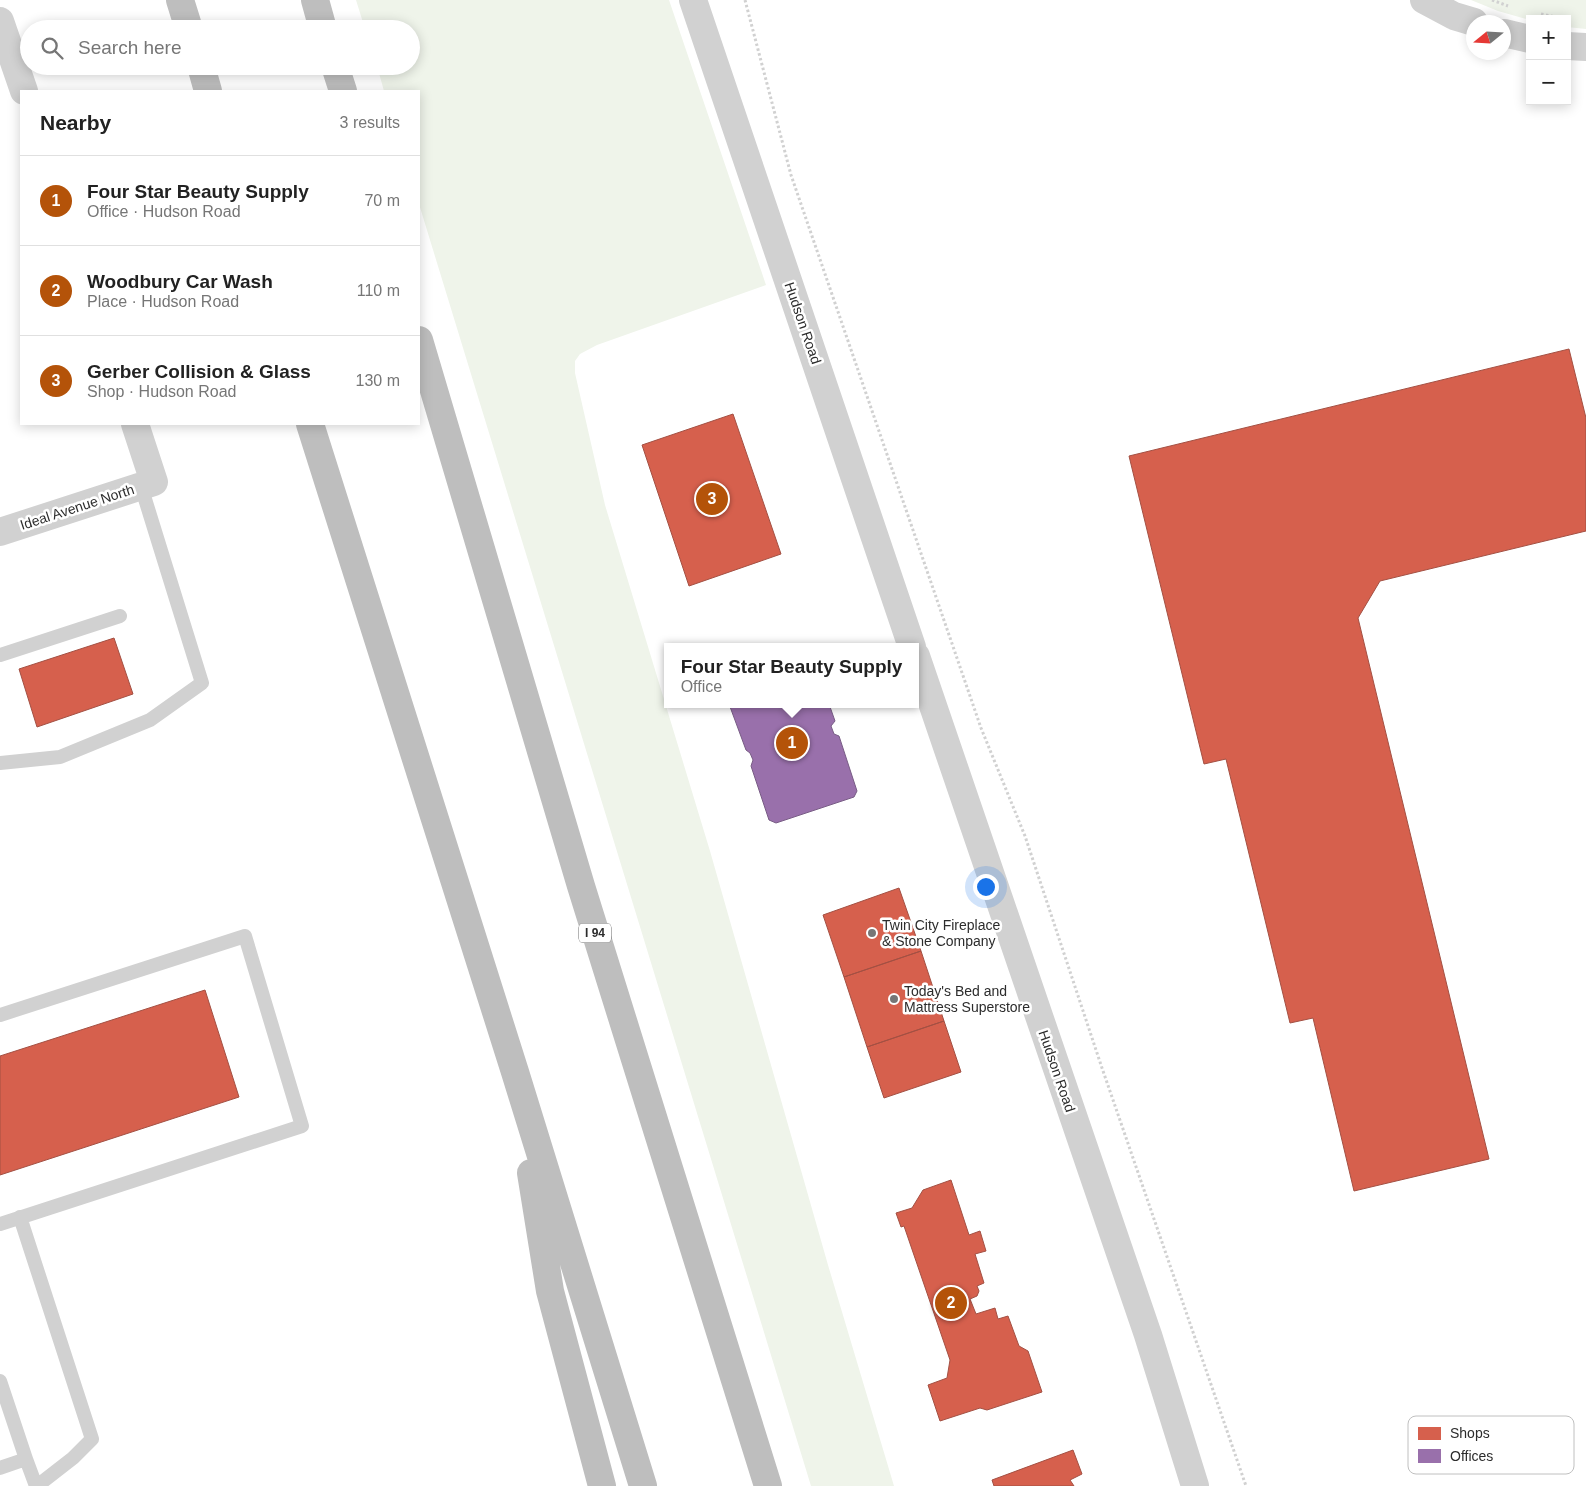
<!DOCTYPE html>
<html lang="en">
<head>
<meta charset="utf-8">
<style>
  body { margin:0; font-family:Arial,sans-serif; background:#f6f6f6; color:#222 }
  .controls { position:absolute; right:15px; top:15px; display:grid; overflow:hidden; border-radius:0px; box-shadow:0 2px 12px #0003 }
  .controls button { width:45px; height:45px; display:grid; place-items:center; padding:0; border:0; border-bottom:1px solid #e0e0e0; background:#fff; color:#222; font:25px sans-serif }
  .compass { position:absolute; left:1466px; top:15px; width:45px; height:45px; border-radius:50%; background:#fff; box-shadow:0 2px 12px #0003; rotate:252deg }
  .you { position:absolute; left:985px; top:886px; width:18px; height:18px; margin:-12px; border:4px solid #fff; border-radius:50%; background:#1a73e8; box-shadow:0 0 0 8px #1a73e833 }
  .badge { display:grid; place-items:center; width:32px; height:32px; border-radius:50%; background:#b45309; color:#fff; font-size:16px; font-weight:700 }
  .pin { position:absolute; translate:-50% -50%; border:2px solid #fff; box-shadow:0 1px 5px #0006 }
  .popup { position:absolute; left:664px; top:643px; width:255px; height:65px; box-sizing:border-box; display:grid; place-content:center; border-radius:0px; background:#fff; filter:drop-shadow(0 1px 4px #0005); font-size:16px; white-space:nowrap; color:#767676 }
  .popup b { font-size:19px; color:#222 }
  .popup::after { content:''; position:absolute; left:50%; top:100%; margin-left:-10px; border:10px solid transparent; border-top-color:#fff }
  .list { margin:0; padding:0; list-style:none }
  h2 { display:flex; justify-content:space-between; align-items:center; height:65px; margin:0; padding:0 20px; font-size:21px }
  h2 small { font-size:16px; font-weight:400; color:#767676 }
  .list li { display:grid; grid-template-columns:32px 1fr auto; gap:15px; align-items:center; box-sizing:border-box; height:90px; padding:0 20px; border-top:1px solid #e0e0e0 }
  .list b { display:block; font-size:19px; white-space:nowrap }
  .list p { margin:0; font-size:16px; white-space:nowrap; color:#767676 }
  .list em { font-size:16px; font-style:normal; color:#767676 }
  .icon { flex:none; width:28px; height:28px; fill:none; stroke:currentColor; stroke-width:2; stroke-linecap:round; stroke-linejoin:round }
  .map { position:relative; flex:none; width:1586px; height:1486px; overflow:hidden }
  .search { position:absolute; background:#fff; box-shadow:0 2px 12px #0003; left:20px; top:20px; width:400px; height:55px; display:flex; align-items:center; gap:12px; box-sizing:border-box; padding:0 18px; border-radius:28px; color:#767676; font-size:19px }
  .panel { position:absolute; background:#fff; box-shadow:0 2px 12px #0003; left:20px; top:90px; width:400px; height:335px; border-radius:0px }
  .map>svg:first-child { display:block }
  .green { fill:#eff4ea }
  .shops { fill:#d6604d; stroke:#a35043 }
  .offices { fill:#9970ab; stroke:#785c85 }
  .lines { fill:none; stroke-linecap:round; stroke-linejoin:round }
  .path { stroke:#d1d1d1; stroke-width:3; stroke-dasharray:2.5 2.5; stroke-linecap:butt }
  .service { stroke:#d1d1d1; stroke-width:14 }
  .minor { stroke:#d1d1d1; stroke-width:28 }
  .tertiary { stroke:#d1d1d1; stroke-width:28 }
  .motorway { stroke:#bebebe; stroke-width:28 }
  .poi-dot { fill:#767676; stroke:#fff; stroke-width:2 }
  .labels { text-anchor:middle; dominant-baseline:central; stroke-width:5; stroke-linejoin:round; paint-order:stroke }
  .shield { fill:#fff; stroke:#6b6b6b; stroke-width:1 }
  .shield-label { font-size:12px; font-weight:bold; fill:#2c2c2c }
  .street-label { font-size:14px; fill:#2c2c2c; stroke:#fff }
  .poi-label { font-size:14px; fill:#2c2c2c; stroke:#fff; text-anchor:start }
  .key { fill:#fff; stroke:#c0c0c0; stroke-width:1 }
  .key-label { font-size:14px; fill:#2c2c2c }
</style>
</head>
<body>
<div class="map">
<svg width="1586" height="1486" viewBox="0 0 1586 1486">
  <rect width="100%" height="100%" fill="#fff"/>
  <path class="green" d="M 356,0 L 669,0 L 766,285 L 597,345 L 580,354 L 575,361 L 575,373 L 605,505 L 710,851 L 828,1265 L 894,1486 L 811,1486 L 419,204 L 419,91 L 384,91 L 377,66 L 411,66 L 411,29 L 365,29 Z
    M 1471,0 L 1586,0 L 1586,29 L 1567,27 L 1567,19 L 1530,20 L 1498,11 Z"/>
  <path class="shops" d="M 1569,349 L 1586,418 L 1586,531 L 1380,581 L 1358,618 L 1489,1159 L 1354,1191 L 1313,1018 L 1290,1023 L 1226,759 L 1204,764 L 1129,456 Z
    M 733,414 L 781,554 L 689,586 L 642,445 Z
    M 114,638 L 133,694 L 37,727 L 19,669 Z
    M 899,888 L 921,951 L 844,977 L 823,915 Z
    M 921,951 L 944,1021 L 867,1047 L 844,977 Z
    M 205,990 L 239,1097 L 0,1175 L 0,1056 Z
    M 944,1021 L 961,1072 L 884,1098 L 867,1047 Z
    M 951,1180 L 969,1235 L 980,1231 L 986,1251 L 975,1254 L 984,1283 L 977,1286 L 979,1291 L 977,1296 L 970,1299 L 976,1314 L 995,1308 L 998,1319 L 1008,1316 L 1019,1346 L 1028,1351 L 1042,1392 L 987,1410 L 980,1408 L 940,1421 L 928,1385 L 947,1378 L 950,1360 L 904,1226 L 901,1227 L 896,1213 L 912,1208 L 923,1190 Z
    M 1073,1450 L 1082,1474 L 1070,1480 L 1074,1486 L 994,1486 L 992,1480 Z"/>
  <path class="offices" d="M 729,704 L 829,704 L 835,721 L 831,726 L 834,734 L 839,736 L 857,791 L 854,797 L 776,823 L 769,820 L 751,766 L 753,760 L 750,753 L 746,750 Z"/>
  <g class="lines">
    <path class="path" d="M 745,0 L 791,175 L 981,728 L 1025,836 L 1102,1068 L 1246,1486
      M 1492,0 L 1508,6
      M 1541,14 L 1566,19"/>
    <path class="service" d="M 0,655 L 120,616
      M 0,763 L 60,757 L 150,720 L 202,683 L 141,486
      M 0,1015 L 245,936 L 302,1126 L 0,1224
      M 20,1217 L 92,1439 L 73,1458 L 37,1486
      M 0,1381 L 26,1459 L 0,1468
      M 26,1459 L 36,1486"/>
    <path class="minor" d="M 1424,0 L 1454,16 L 1474,22
      M 0,21 L 24,91
      M 1504,33 L 1530,39
      M 1567,46 L 1586,47
      M 0,532 L 154,482 L 135,424"/>
    <path class="tertiary" d="M 693,0 L 912,647
      M 916,656 L 1148,1335 L 1195,1486"/>
    <path class="motorway" d="M 180,0 L 189,29
      M 315,0 L 323,29
      M 201,66 L 208,91
      M 335,66 L 343,91
      M 419,340 L 581,886 L 768,1486
      M 310,424 L 515,1072 L 643,1486
      M 531,1173 L 550,1291 L 602,1486"/>
  </g>
  <g class="poi-dot">
    <circle cx="872" cy="933" r="5"/>
    <circle cx="894" cy="999" r="5"/>
  </g>
  <g class="labels">
    <rect class="shield" x="579" y="923.5" width="32" height="19" rx="4"/>
    <g class="shield-label">
      <text x="595" y="933">I 94</text>
    </g>
    <g class="street-label">
      <text transform="translate(803 323) rotate(71)">Hudson Road</text>
      <text transform="translate(77 507) rotate(-18)">Ideal Avenue North</text>
      <text transform="translate(1057 1071) rotate(71)">Hudson Road</text>
    </g>
    <g class="poi-label">
      <text x="882" y="925">Twin City Fireplace<tspan x="882" dy="16">&amp; Stone Company</tspan></text>
      <text x="904" y="991">Today's Bed and<tspan x="904" dy="16">Mattress Superstore</tspan></text>
    </g>
  </g>
  <rect x="1408" y="1416" width="166" height="58" rx="8" class="key"/>
  <rect x="1418" y="1427" width="23" height="13" fill="#d6604d"/>
  <rect x="1418" y="1449" width="23" height="14" fill="#9970ab"/>
  <g class="key-label">
    <text x="1450" y="1438">Shops</text>
    <text x="1450" y="1461">Offices</text>
  </g>
</svg>
<div class="controls">
<button>+</button>
<button>−</button>
</div>
<svg class="compass" viewBox="-18 -18 36 36"><path d="M0-13l5 13h-10z" fill="#e53935"/><path d="M0 13l5-13h-10z" fill="#767676"/></svg>
<div class="you"></div>
<div class="pin badge" style="left:792px;top:743px">1</div>
<div class="popup"><b>Four Star Beauty Supply</b>Office</div>
<div class="pin badge" style="left:951px;top:1303px">2</div>
<div class="pin badge" style="left:712px;top:499px">3</div>
<div class="search"><svg class="icon" aria-label="search" viewBox="0 0 24 24"><circle cx="10" cy="10" r="6"/><path d="M15 15l6 6"/></svg>Search here</div>
<section class="panel">
<h2>Nearby<small>3 results</small></h2>
<ul class="list">
<li><span class="badge">1</span><div><b>Four Star Beauty Supply</b><p>Office · Hudson Road</p></div><em>70 m</em></li>
<li><span class="badge">2</span><div><b>Woodbury Car Wash</b><p>Place · Hudson Road</p></div><em>110 m</em></li>
<li><span class="badge">3</span><div><b>Gerber Collision &amp; Glass</b><p>Shop · Hudson Road</p></div><em>130 m</em></li>
</ul>
</section>
</div>
</body>
</html>
